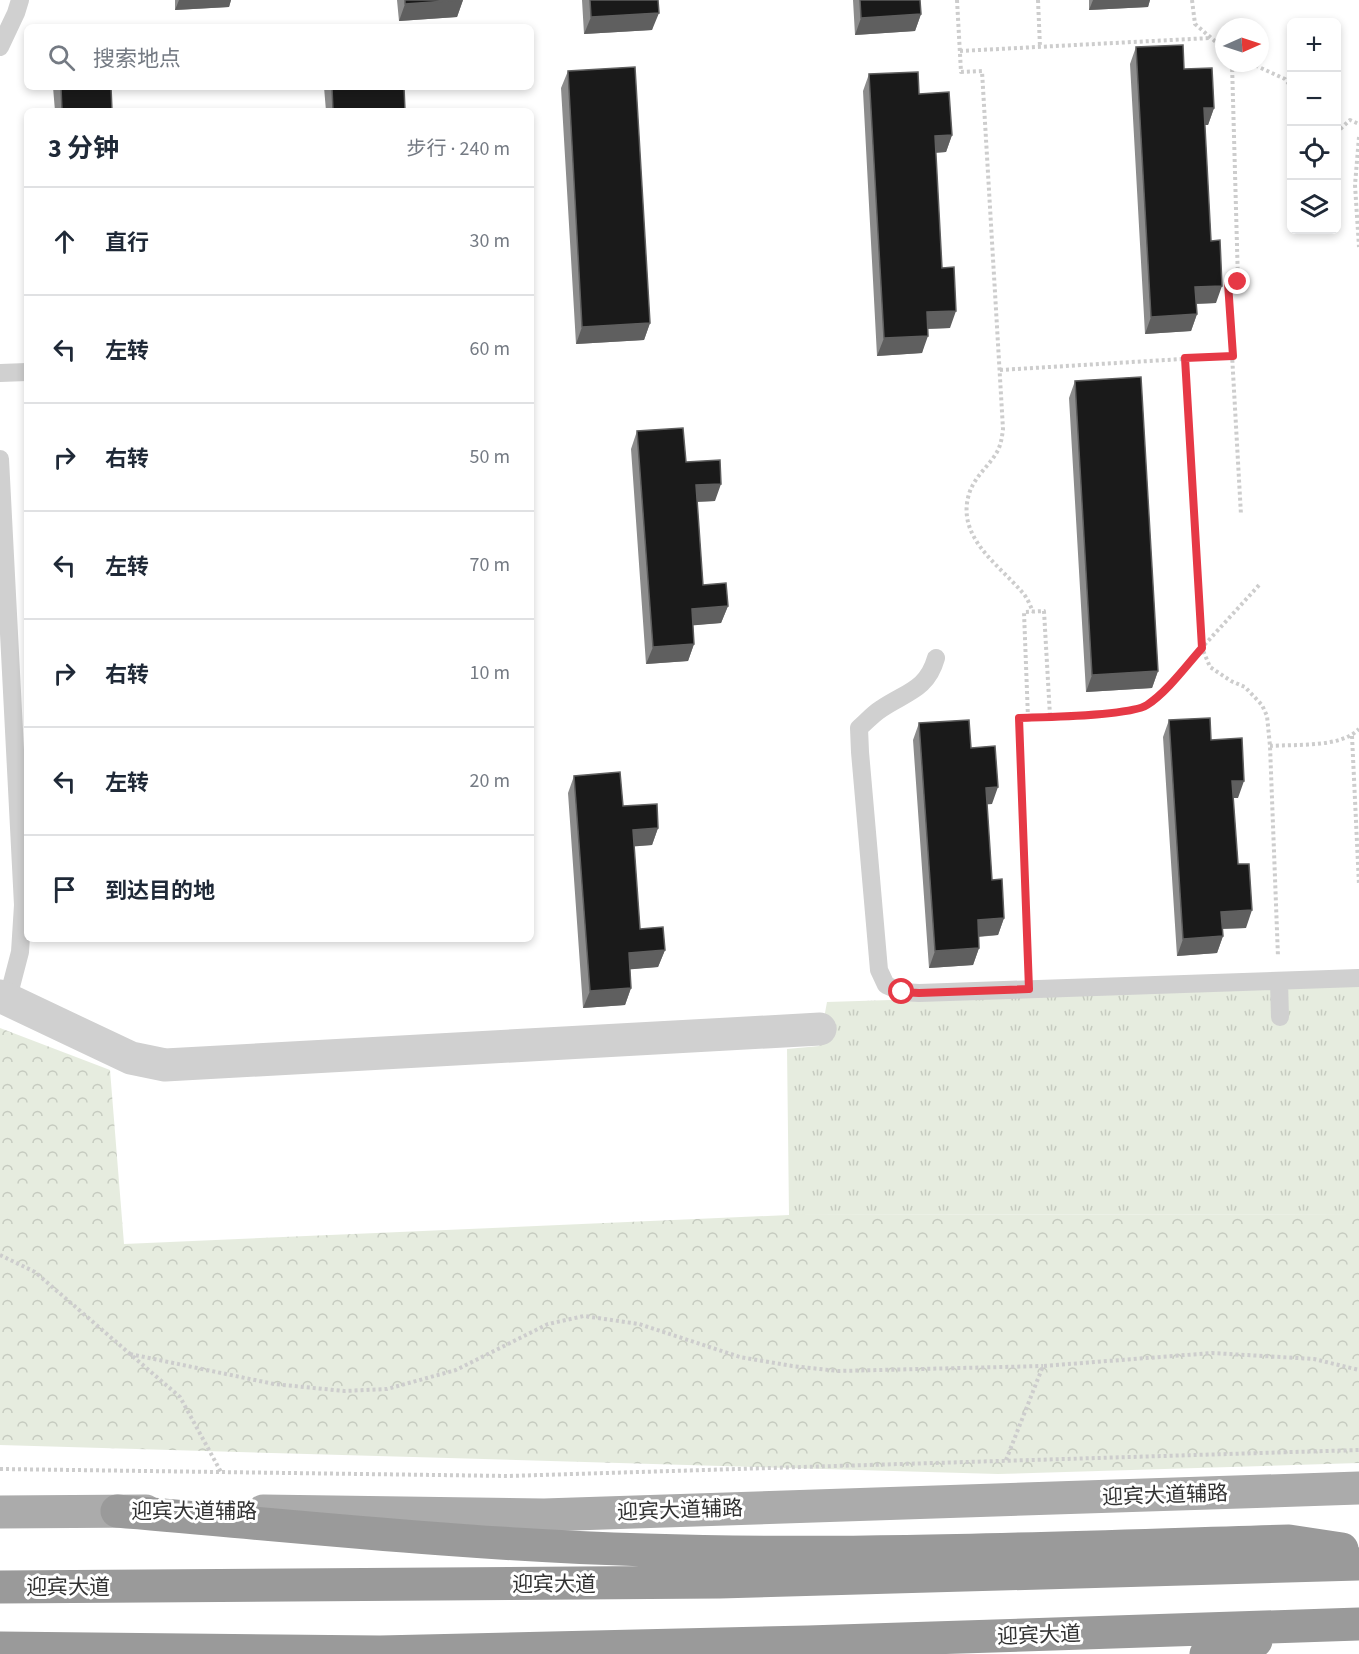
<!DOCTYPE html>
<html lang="zh">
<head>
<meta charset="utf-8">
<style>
  body { margin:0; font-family:"Source Sans 3","Noto Sans SC",sans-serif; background:#f2f2f3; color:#1f2937 }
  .controls { position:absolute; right:18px; top:18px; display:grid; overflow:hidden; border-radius:9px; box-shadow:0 3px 9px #0003 }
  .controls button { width:54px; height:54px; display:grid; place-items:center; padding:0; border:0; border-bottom:2px solid #e0e1e3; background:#fff; color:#1f2937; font:30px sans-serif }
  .compass { position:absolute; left:1215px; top:18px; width:54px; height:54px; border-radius:50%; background:#fff; box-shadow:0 3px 9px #0003; rotate:87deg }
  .stop { position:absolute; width:18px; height:18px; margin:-14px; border:4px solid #e63946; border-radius:50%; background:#fff }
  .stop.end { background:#e63946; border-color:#fff; box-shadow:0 2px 6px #0008 }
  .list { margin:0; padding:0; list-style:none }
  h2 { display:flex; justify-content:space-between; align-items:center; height:78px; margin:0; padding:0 24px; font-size:26px }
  h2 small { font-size:20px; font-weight:400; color:#747a83 }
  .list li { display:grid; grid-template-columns:39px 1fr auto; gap:18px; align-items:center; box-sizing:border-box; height:108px; padding:0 24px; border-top:2px solid #e0e1e3 }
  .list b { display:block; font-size:22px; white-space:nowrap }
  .list em { font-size:20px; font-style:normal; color:#747a83 }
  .icon { flex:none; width:33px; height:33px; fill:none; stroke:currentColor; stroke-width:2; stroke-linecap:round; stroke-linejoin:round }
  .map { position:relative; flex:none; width:1359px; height:1654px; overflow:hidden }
  .search { position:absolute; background:#fff; box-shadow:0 3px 9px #0003; left:24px; top:24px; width:510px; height:66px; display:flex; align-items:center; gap:15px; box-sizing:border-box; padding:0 21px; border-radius:9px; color:#747a83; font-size:22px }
  .panel { position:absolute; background:#fff; box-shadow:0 3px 9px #0003; left:24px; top:108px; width:510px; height:834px; border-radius:9px }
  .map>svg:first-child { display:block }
  .grass { fill:url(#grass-tufts) }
  .park { fill:url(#park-crowns) }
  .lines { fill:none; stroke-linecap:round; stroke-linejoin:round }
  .path { stroke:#cdcdcd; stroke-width:4; stroke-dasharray:3 3; stroke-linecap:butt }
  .lane { stroke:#d0d0d0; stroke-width:18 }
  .street { stroke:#d0d0d0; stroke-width:33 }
  .primary { stroke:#ababab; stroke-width:33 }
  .highway { stroke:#9a9a9a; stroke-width:33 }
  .wall { fill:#8c8c8c }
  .shaded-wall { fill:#5f5f5f }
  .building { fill:#1a1a1a; stroke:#5f5f5f; stroke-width:1.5 }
  .route { stroke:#e63946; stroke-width:8 }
  .labels { text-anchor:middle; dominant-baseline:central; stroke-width:6; stroke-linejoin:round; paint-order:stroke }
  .street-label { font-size:21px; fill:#333; stroke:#fff }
</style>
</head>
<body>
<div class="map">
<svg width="1359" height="1654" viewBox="0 0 1359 1654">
  <defs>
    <pattern id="grass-tufts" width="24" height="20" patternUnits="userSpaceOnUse" patternTransform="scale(1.5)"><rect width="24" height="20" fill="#e6ecdf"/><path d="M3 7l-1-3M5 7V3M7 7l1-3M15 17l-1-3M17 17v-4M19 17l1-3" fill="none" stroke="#c6cbc0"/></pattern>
    <pattern id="park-crowns" width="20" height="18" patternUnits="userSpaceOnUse" patternTransform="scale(1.5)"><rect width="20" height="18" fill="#e6ecdf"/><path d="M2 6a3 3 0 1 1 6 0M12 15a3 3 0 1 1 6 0" fill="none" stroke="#c6cbc0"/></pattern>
  </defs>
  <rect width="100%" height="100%" fill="#fff"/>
  <path class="grass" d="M 1359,985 L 1359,1214 L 789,1215 L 787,1049 L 819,1046 L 827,1002 Z"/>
  <path class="park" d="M 0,1028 L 110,1070 L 124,1244 L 789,1215 L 1359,1214 L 1359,1463 L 998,1474 L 0,1445 Z"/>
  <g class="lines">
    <path class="path" d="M 957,0 L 961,72 L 982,71 L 1003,429 C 1002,437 1001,445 997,452 C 989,466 974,477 969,494 C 956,537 998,564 1022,592 C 1027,597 1030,605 1033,612
      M 1038,0 L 1040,47
      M 1192,0 L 1195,24 L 1224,49
      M 960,51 L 1210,38
      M 1232,63 L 1238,282 L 1228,283 L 1241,515
      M 1250,63 L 1285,79 L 1292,88
      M 1336,133 L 1350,120 L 1359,124
      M 1359,137 L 1355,185 L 1359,247
      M 1185,358 L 1202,648 L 1210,667 L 1231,681 L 1245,687 L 1262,705 L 1267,716 L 1270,746 L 1278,957
      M 1000,370 L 1232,356
      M 1028,718 L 1024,612 L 1044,611 L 1050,716
      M 1352,736 L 1359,885
      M 1270,746 C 1297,744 1340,748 1359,729
      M 1028,967 L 1019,718 L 1127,712 L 1145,707 L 1155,699 L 1261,583
      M 0,1255 L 35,1272 L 180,1397 L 221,1472
      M 130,1354 L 274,1384 L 344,1391 L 387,1389 L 456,1370 L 548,1324 L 584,1316 L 639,1324 L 740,1357 L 792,1366 L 838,1371 L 1043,1366
      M 1006,1460 L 1043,1366 L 1212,1353 L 1314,1359 L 1359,1370
      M 0,1469 L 508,1476 L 1359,1450"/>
    <path class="lane" d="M 0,47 L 16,13 L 20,0
      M 0,373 L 27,372
      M 0,459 L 23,905 L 20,952 L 8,998
      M 936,658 C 927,690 906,692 881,709 C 873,714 866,722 859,728 L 860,752 L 879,970 L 886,985 L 902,992 L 919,993 L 1359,978
      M 1279,981 L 1280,1017"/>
    <path class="street" d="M 0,996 L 131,1058 L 165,1065 L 820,1029"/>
    <path class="primary" d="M 263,1511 L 544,1515 L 1359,1488
      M 0,1512 L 146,1511"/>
    <path class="highway" d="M 117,1511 C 293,1526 470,1545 646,1550 C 860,1557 1075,1547 1289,1541 L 1342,1549
      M 0,1587 L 720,1582 L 1359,1564
      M 0,1648 L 380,1652 L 808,1642 L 1359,1624
      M 1206,1654 L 1256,1641"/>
  </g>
  <path class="wall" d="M 175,0 L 231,0 L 229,7 L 175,10 Z
    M 397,0 L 463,0 L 457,17 L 399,21 Z
    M 582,0 L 658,0 L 652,30 L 584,34 Z
    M 853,0 L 920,0 L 921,14 L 915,31 L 855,35 Z
    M 1089,0 L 1150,0 L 1148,7 L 1089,10 Z
    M 1136,47 L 1184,69 L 1214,108 L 1208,125 L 1205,125 L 1211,241 L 1216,303 L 1196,304 L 1197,314 L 1191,331 L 1145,334 L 1130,64 Z
    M 568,71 L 650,323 L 644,340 L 576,344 L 561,88 Z
    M 869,74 L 919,94 L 952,135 L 946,152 L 935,153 L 942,268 L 950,328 L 928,329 L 922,353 L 877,356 L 863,91 Z
    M 53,87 L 111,87 L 112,111 L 55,111 Z
    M 324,87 L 404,87 L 405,111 L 326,111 Z
    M 1075,381 L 1158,671 L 1152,688 L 1086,692 L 1069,398 Z
    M 637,431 L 686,462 L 715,501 L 697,502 L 703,585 L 728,606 L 721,623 L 693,625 L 694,644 L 688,661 L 646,664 L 631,449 Z
    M 1169,720 L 1211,740 L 1238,798 L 1233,798 L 1238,864 L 1246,928 L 1222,929 L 1223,936 L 1217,953 L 1177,956 L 1163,737 Z
    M 919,723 L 971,748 L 992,804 L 987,804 L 992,880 L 1004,918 L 998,935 L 979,937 L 979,948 L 973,965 L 929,968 L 913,740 Z
    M 574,776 L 658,828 L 652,845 L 634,846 L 640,929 L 665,950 L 658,967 L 630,969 L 631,988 L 625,1005 L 583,1008 L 568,793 Z"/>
  <path class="shaded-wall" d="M 179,0 L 231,0 L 229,7 L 175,10 Z
    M 463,0 L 457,17 L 399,21 L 405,4 Z
    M 1093,0 L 1150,0 L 1148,7 L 1089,10 Z
    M 659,13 L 652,30 L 584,34 L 591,17 Z
    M 921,14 L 915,31 L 855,35 L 861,18 Z
    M 1204,108 L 1214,108 L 1208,125 L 1198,125 Z
    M 952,135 L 946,152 L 928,153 L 935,136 Z
    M 1222,286 L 1216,303 L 1189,304 L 1195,287 Z
    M 956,311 L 950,328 L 921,329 L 927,312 Z
    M 1197,314 L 1191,331 L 1145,334 L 1151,317 Z
    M 650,323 L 644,340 L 576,344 L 582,327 Z
    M 928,336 L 922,353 L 877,356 L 884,338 Z
    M 721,484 L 715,501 L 690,502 L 696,485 Z
    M 728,606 L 721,623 L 686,626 L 692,609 Z
    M 694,644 L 688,661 L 646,664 L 653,647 Z
    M 1158,671 L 1152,688 L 1086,692 L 1092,675 Z
    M 1232,781 L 1244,781 L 1238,798 L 1226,798 Z
    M 998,787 L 992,804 L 980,805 L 986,788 Z
    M 658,828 L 652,845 L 627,847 L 633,830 Z
    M 1252,910 L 1246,928 L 1215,929 L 1221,912 Z
    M 1004,918 L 998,935 L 971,937 L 978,920 Z
    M 1223,936 L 1217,953 L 1177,956 L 1183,939 Z
    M 979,948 L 973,965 L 929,968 L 935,951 Z
    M 665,950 L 658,967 L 623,970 L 629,953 Z
    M 631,988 L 625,1005 L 583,1008 L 590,991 Z"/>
  <path class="building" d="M 405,0 L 460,0 L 405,4 Z
    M 590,0 L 658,0 L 659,13 L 591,17 Z
    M 860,0 L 920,0 L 921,14 L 861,18 Z
    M 1183,45 L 1184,69 L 1212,68 L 1214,108 L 1204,108 L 1211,241 L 1220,240 L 1222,286 L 1195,287 L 1197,314 L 1151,317 L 1136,47 Z
    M 635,67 L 650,323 L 582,327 L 568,71 Z
    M 918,72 L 919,94 L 949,92 L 952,135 L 935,136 L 942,268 L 954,267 L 956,311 L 927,312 L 928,336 L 884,338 L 869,74 Z
    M 61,87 L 111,87 L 112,111 L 62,111 Z
    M 332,87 L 404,87 L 405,111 L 333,111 Z
    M 1141,377 L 1158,671 L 1092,675 L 1075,381 Z
    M 683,428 L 686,462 L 720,460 L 721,484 L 696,485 L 703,585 L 726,583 L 728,606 L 692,609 L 694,644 L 653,647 L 637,431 Z
    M 1210,718 L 1211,740 L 1242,738 L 1244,781 L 1232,781 L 1238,864 L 1249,864 L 1252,910 L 1221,912 L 1223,936 L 1183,939 L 1169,720 Z
    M 969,720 L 971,748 L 995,746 L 998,787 L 986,788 L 992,880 L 1002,879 L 1004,918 L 978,920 L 979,948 L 935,951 L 919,723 Z
    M 620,772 L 623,806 L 657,804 L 658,828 L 633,830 L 640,929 L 663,927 L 665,950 L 629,953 L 631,988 L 590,991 L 574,776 Z"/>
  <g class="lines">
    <path class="route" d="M 902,992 L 919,993 L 1029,989 L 1019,718 C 1044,717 1130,716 1147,705 C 1167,692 1186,666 1202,648 L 1185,358 L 1233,356 L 1228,283 L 1238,282"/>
  </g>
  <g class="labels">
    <g class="street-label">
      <text transform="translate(1165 1495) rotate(-2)">迎宾大道辅路</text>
      <text transform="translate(680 1510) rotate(-2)">迎宾大道辅路</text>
      <text x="194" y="1511">迎宾大道辅路</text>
      <text x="554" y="1584">迎宾大道</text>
      <text x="68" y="1587">迎宾大道</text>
      <text transform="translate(1039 1635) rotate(-2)">迎宾大道</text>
    </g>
  </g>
</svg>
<div class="controls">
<button>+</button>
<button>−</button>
<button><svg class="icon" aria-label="locate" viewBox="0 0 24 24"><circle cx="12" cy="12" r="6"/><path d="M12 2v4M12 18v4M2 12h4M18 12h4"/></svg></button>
<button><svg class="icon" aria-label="layers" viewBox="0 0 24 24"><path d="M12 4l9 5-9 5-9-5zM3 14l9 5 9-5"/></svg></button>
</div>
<svg class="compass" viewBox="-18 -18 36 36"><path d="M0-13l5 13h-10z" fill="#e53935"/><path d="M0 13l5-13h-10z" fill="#747a83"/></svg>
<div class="stop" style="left:902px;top:992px"></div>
<div class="stop end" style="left:1238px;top:282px"></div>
<div class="search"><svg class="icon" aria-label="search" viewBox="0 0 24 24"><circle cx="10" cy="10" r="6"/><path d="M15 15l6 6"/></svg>搜索地点</div>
<section class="panel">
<h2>3 分钟<small>步行 · 240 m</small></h2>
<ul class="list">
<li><svg class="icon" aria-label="ahead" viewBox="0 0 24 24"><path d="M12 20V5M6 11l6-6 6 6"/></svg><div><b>直行</b></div><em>30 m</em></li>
<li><svg class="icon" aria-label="left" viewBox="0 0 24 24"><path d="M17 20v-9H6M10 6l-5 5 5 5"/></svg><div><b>左转</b></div><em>60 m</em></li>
<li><svg class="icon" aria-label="right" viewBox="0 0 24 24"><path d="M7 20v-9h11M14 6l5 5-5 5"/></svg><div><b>右转</b></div><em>50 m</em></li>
<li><svg class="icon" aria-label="left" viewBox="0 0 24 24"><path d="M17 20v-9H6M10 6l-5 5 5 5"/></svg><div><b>左转</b></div><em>70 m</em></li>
<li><svg class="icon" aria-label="right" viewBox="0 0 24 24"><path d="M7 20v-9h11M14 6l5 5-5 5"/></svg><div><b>右转</b></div><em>10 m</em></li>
<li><svg class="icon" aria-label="left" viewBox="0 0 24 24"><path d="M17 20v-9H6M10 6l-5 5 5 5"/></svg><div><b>左转</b></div><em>20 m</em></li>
<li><svg class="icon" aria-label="arrive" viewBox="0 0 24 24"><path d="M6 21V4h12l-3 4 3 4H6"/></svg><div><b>到达目的地</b></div></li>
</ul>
</section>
</div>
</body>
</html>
